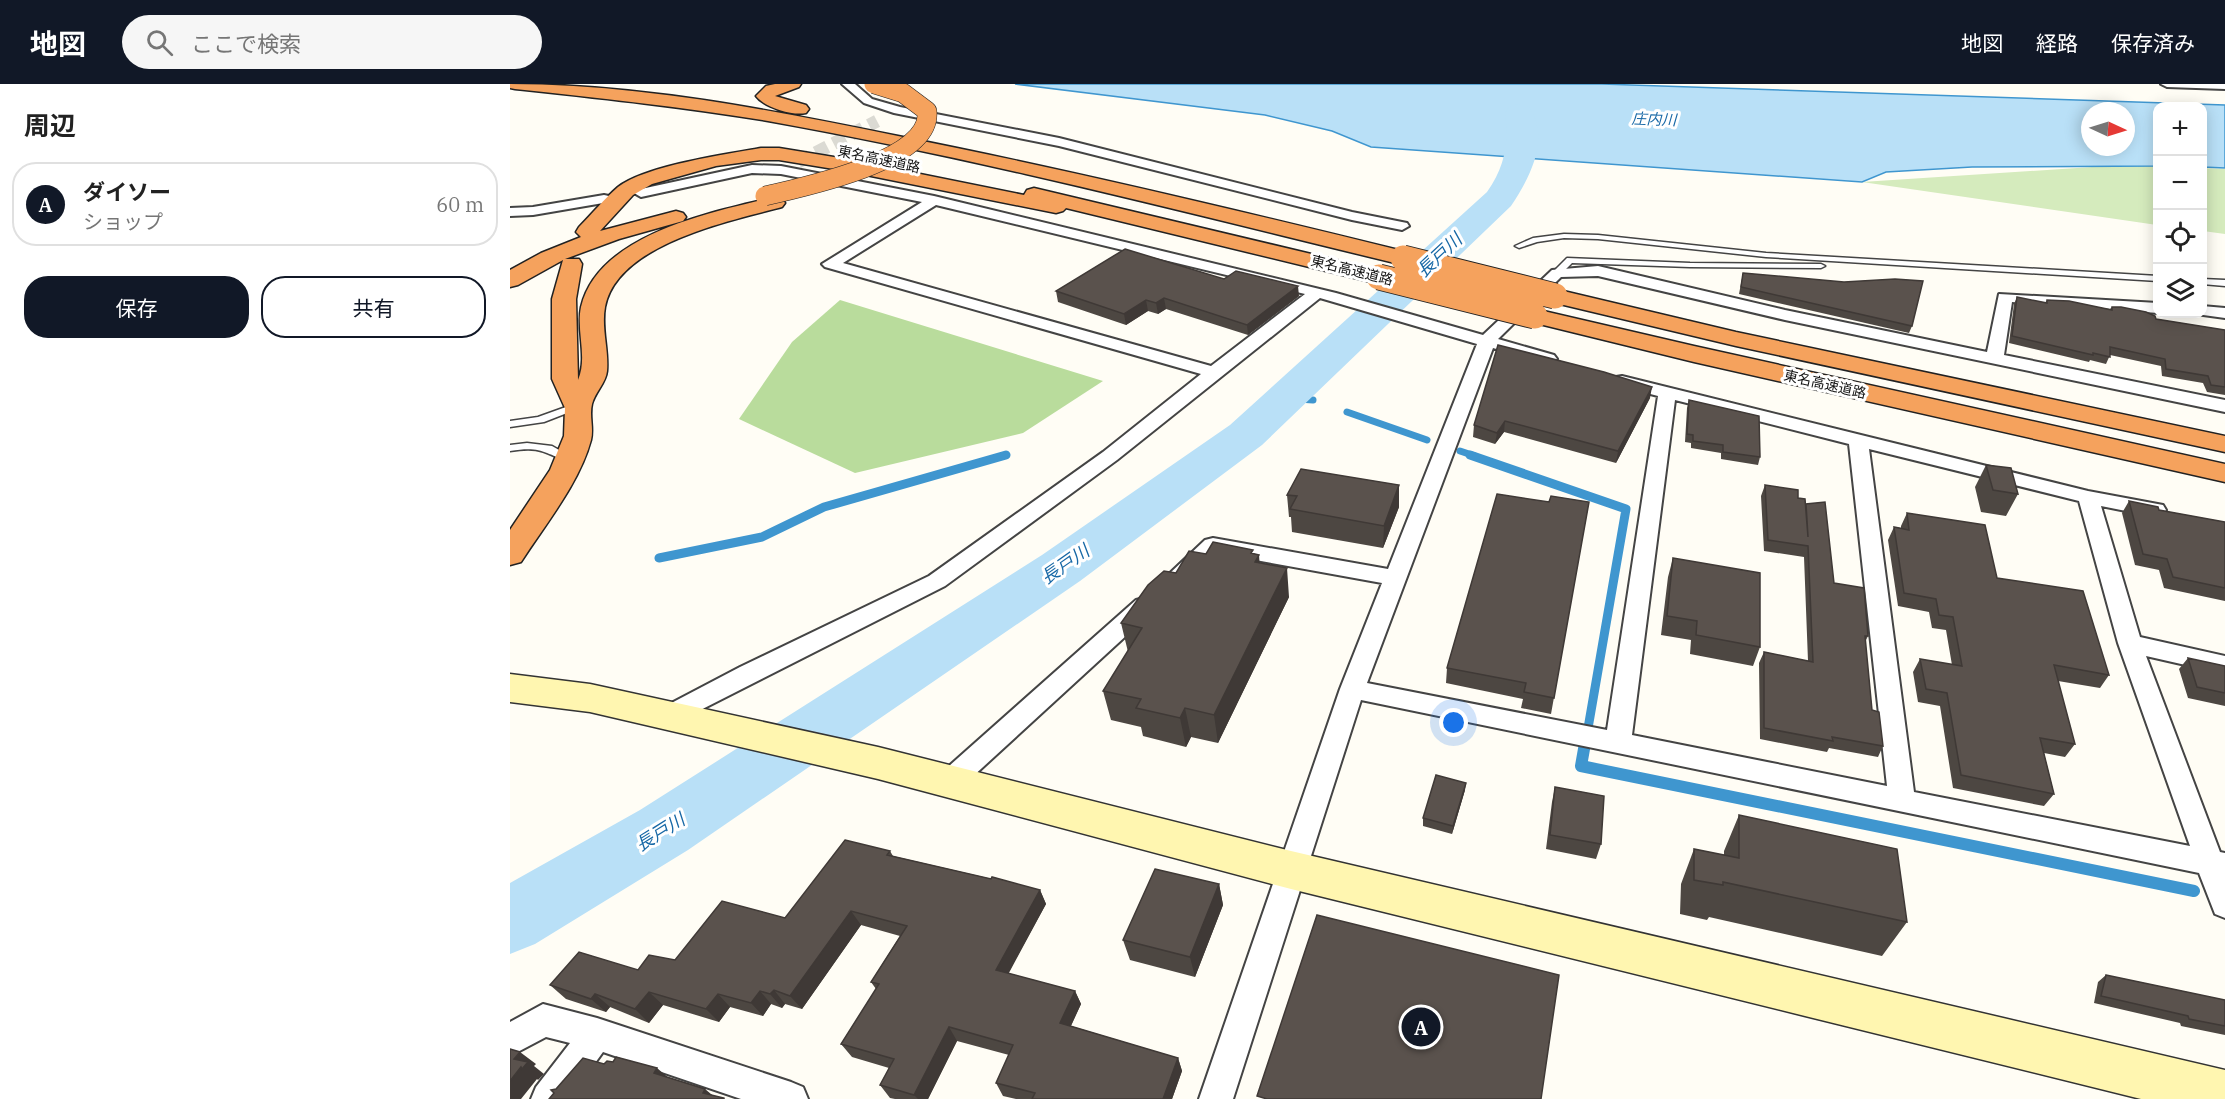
<!DOCTYPE html>
<html lang="ja">
<head>
<meta charset="utf-8">
<style>
  body { margin:0; font-family:"IBM Plex Serif","Noto Sans JP",serif; background:#f6f6f6; color:#222 }
  .controls { position:absolute; right:18px; top:18px; display:grid; overflow:hidden; border-radius:12px; box-shadow:0 3px 15px #0003 }
  .controls button { width:54px; height:54px; display:grid; place-items:center; padding:0; border:0; border-bottom:2px solid #e0e0e0; background:#fff; color:#222; font:30px sans-serif }
  .compass { position:absolute; left:1571px; top:18px; width:54px; height:54px; border-radius:50%; background:#fff; box-shadow:0 3px 15px #0003; rotate:94deg }
  .you { position:absolute; left:944px; top:639px; width:21px; height:21px; margin:-15px; border:4px solid #fff; border-radius:50%; background:#1a73e8; box-shadow:0 0 0 9px #1a73e833 }
  .badge { display:grid; place-items:center; width:39px; height:39px; border-radius:50%; background:#111827; color:#fff; font-size:20px; font-weight:700 }
  .pin { position:absolute; translate:-50% -50%; border:3px solid #fff; box-shadow:0 2px 6px #0006 }
  .list { margin:0; padding:0; list-style:none }
  h2 { display:flex; justify-content:space-between; align-items:center; height:78px; margin:0; padding:0 24px; font-size:26px }
  h2 small { font-size:20px; font-weight:400; color:#767676 }
  .list li { display:grid; grid-template-columns:39px 1fr auto; gap:18px; align-items:center; box-sizing:border-box; height:84px; margin:0 12px 12px; padding:0 12px; border:2px solid #e0e0e0; border-radius:24px }
  .list b { display:block; font-size:22px; white-space:nowrap }
  .list p { margin:0; font-size:20px; white-space:nowrap; color:#767676 }
  .list em { font-size:20px; font-style:normal; color:#767676 }
  .actions { display:flex; gap:12px; padding:18px 24px }
  .actions a { flex:1; padding:14px 0; border:2px solid #111827; border-radius:24px; text-align:center; font-size:21px; color:#111827 }
  .actions .main { background:#111827; color:#fff }
  .icon { flex:none; width:33px; height:33px; fill:none; stroke:currentColor; stroke-width:2; stroke-linecap:round; stroke-linejoin:round }
  .map { position:relative; flex:none; width:1715px; height:1015px; overflow:hidden }
  header { display:flex; align-items:center; gap:36px; box-sizing:border-box; height:84px; padding:0 30px; background:#111827; color:#fff }
  header strong { font-size:28px }
  nav { display:flex; gap:33px; margin-inline-start:auto; font-size:21px }
  .search { width:420px; height:54px; background:#f6f6f6; display:flex; align-items:center; gap:15px; box-sizing:border-box; padding:0 21px; border-radius:33px; color:#767676; font-size:22px }
  main { display:flex }
  aside { flex:1; background:#fff }
  .map>svg:first-child { display:block }
  .green { fill:#d5ebbd }
  .forest { fill:#b9dc9c }
  .water { fill:#b9e0f7; stroke:#3f96cf; stroke-width:1.5; fill-rule:evenodd }
  .lines { fill:none; stroke-linecap:round; stroke-linejoin:round }
  .stream-far2 { stroke:#3f96cf; stroke-width:7 }
  .stream-far1 { stroke:#3f96cf; stroke-width:9 }
  .stream { stroke:#3f96cf; stroke-width:12 }
  .river { fill:#b9e0f7; fill-rule:evenodd }
  .street-tunnel { stroke:#dbdad3; stroke-width:13; stroke-dasharray:13 7; stroke-linecap:butt }
  .lane-casing { stroke:#444; stroke-width:3 }
  .street-casing { stroke:#444; stroke-width:4 }
  .secondary-casing { stroke:#333; stroke-width:3 }
  .highway-casing { stroke:#222; stroke-width:3 }
  .lane { fill:#fff; fill-rule:evenodd }
  .street { fill:#fff; fill-rule:evenodd }
  .secondary { fill:#fff6b0; fill-rule:evenodd }
  .highway { fill:#f5a25d; fill-rule:evenodd }
  .highway-bridge-far1-casing { stroke:#222; stroke-width:20; stroke-linecap:butt }
  .highway-bridge-casing { stroke:#222; stroke-width:27; stroke-linecap:butt }
  .highway-bridge-far1 { stroke:#f5a25d; stroke-width:19 }
  .highway-bridge { stroke:#f5a25d; stroke-width:25 }
  .wall { fill:#4d4742 }
  .shaded-wall { fill:#3f3936 }
  .building { fill:#5a524d; stroke:#3f3936; stroke-width:1.5 }
  .labels { text-anchor:middle; dominant-baseline:central; stroke-width:6; stroke-linejoin:round; paint-order:stroke }
  .far-street-label { font-size:14px; fill:#111; stroke:#fff }
  .far-water-label { font-size:15px; font-style:italic; fill:#1768a6; stroke:#fff }
  .water-label { font-size:18px; font-style:italic; fill:#1768a6; stroke:#fff }
</style>
</head>
<body>
<header>
<strong>地図</strong>
<div class="search"><svg class="icon" aria-label="search" viewBox="0 0 24 24"><circle cx="10" cy="10" r="6"/><path d="M15 15l6 6"/></svg>ここで検索</div>
<nav><a>地図</a><a>経路</a><a>保存済み</a></nav>
</header>
<main>
<aside>
<h2>周辺<small></small></h2>
<ul class="list">
<li><span class="badge">A</span><div><b>ダイソー</b><p>ショップ</p></div><em>60 m</em></li>
</ul>
<div class="actions"><a class="main">保存</a><a>共有</a></div>
</aside>
<div class="map">
<svg width="1715" height="1015" viewBox="0 0 1715 1015">
  <rect width="100%" height="100%" fill="#fffdf5"/>
  <path class="green" d="M 1612,81 L 1647,82 L 1647,141 L 1352,98 Z
    M 1693,84 L 1715,85 L 1715,150 L 1693,147 Z"/>
  <path class="forest" d="M 330,216 L 593,297 L 513,349 L 345,389 L 229,335 L 282,258 Z"/>
  <path class="water" d="M 505,0 L 1092,0 L 1715,21 L 1715,84 L 1693,83 L 1692,22 L 1648,22 L 1647,82 L 1462,83 L 1376,88 L 1352,98 L 861,63 L 822,47 L 755,31 ZM 1580,27 L 1616,27 L 1616,63 L 1580,63 Z"/>
  <g class="lines">
    <path class="stream-far2" d="M 774,314 L 803,316
      M 837,328 L 917,356
      M 950,367 L 965,372
      M 492,372 L 496,371"/>
    <path class="stream-far1" d="M 960,371 L 1116,425 L 1077,650
      M 149,474 L 252,453 L 314,423 L 496,371"/>
    <path class="stream" d="M 1077,648 L 1071,682 L 1684,807"/>
    <path class="river" d="M 1009,20 L 1019,23 C 1041,55 1019,95 1001,122 L 752,361 L 570,497 L 178,766 L 25,860 L 0,870 L 0,799 L 130,726 L 532,471 L 720,341 L 977,108 C 995,83 999,59 995,29 L 999,23 Z"/>
    <path class="street-tunnel" d="M 288,78 L 367,37"/>
    <defs>
      <path id="lane" d="M 1054,150 L 1088,151 L 1256,169 L 1648,192 L 1648,197 L 1256,173 L 1088,155 L 1054,154 L 1027,158 L 1009,164 L 1005,162 L 1023,154 Z
        M 1057,174 L 1180,179 L 1311,180 L 1315,182 L 1311,184 L 1180,183 L 1062,179 L 1050,191 L 1044,191 L 1044,187 Z
        M 1692,195 L 1715,196 L 1715,202 L 1692,200 Z
        M 67,319 L 72,322 L 70,324 L 34,338 L 0,343 L 0,337 L 28,333 Z
        M 17,359 L 42,362 L 65,375 L 60,378 C 33,369 32,362 0,367 L 0,361 Z"/>
      <path id="street" d="M 332,0 L 345,0 L 362,15 L 390,23 L 549,54 L 842,128 L 897,139 L 899,142 L 892,146 L 842,136 L 549,62 L 384,29 L 354,19 Z
        M 1651,0 L 1715,0 L 1715,5 L 1657,3 Z
        M 242,81 L 271,82 L 424,112 L 826,209 L 973,251 L 1042,186 L 1088,182 L 1275,226 L 1477,268 L 1489,210 L 1648,219 L 1648,229 L 1502,218 L 1494,271 L 1715,316 L 1715,328 L 1275,236 L 1088,192 L 1051,193 L 988,255 L 1044,271 L 1047,275 L 1044,279 L 1038,280 L 983,264 L 857,599 L 1097,646 L 1148,312 L 1106,301 L 1103,297 L 1106,293 L 1112,292 L 1578,407 L 1653,421 L 1656,426 L 1653,431 L 1646,433 L 1591,422 L 1630,553 L 1715,572 L 1715,590 L 1636,572 L 1710,768 L 1715,769 L 1715,834 L 1705,830 L 1689,789 L 851,616 L 723,1015 L 689,1015 L 830,605 L 872,499 L 707,469 C 695,480 680,501 662,495 L 659,490 L 695,456 L 703,454 L 878,485 L 967,260 L 810,214 L 607,376 L 435,502 L 159,642 L 150,639 L 146,632 L 150,625 L 230,583 L 419,492 L 593,368 L 691,290 L 315,183 L 312,180 L 412,118 L 271,90 L 242,89 L 131,113 L 124,109 L 131,105 ZM 426,121 L 795,210 L 701,282 L 333,179 ZM 1165,316 L 1339,360 L 1377,702 L 1122,651 ZM 1359,365 L 1569,417 L 1608,559 L 1680,762 L 1404,708 Z
        M 94,111 L 99,112 L 101,115 L 99,118 L 23,131 L 0,132 L 0,124 L 23,123 Z
        M 1692,222 L 1715,224 L 1715,234 L 1686,230 L 1692,230 Z
        M 634,514 L 642,516 L 645,522 L 642,528 L 448,706 L 439,709 L 430,706 L 426,698 L 430,690 L 626,516 Z
        M 33,920 L 87,934 L 281,998 L 293,1003 L 298,1015 L 231,1015 L 93,968 L 59,1015 L 21,1015 L 26,1003 L 60,959 L 36,953 L 0,972 L 0,938 Z"/>
      <path id="secondary" d="M 0,590 L 80,600 L 368,663 L 781,767 L 1715,986 L 1715,1015 L 1631,1015 L 781,805 L 368,695 L 80,628 L 0,618 Z"/>
      <path id="highway" d="M 0,0 C 130,0 261,26 388,52 C 560,86 731,127 901,169 L 904,174 L 901,179 L 893,181 C 682,130 472,75 258,37 C 174,23 89,14 5,5 L 0,4 Z
        M 265,0 L 291,0 L 289,3 L 265,12 L 296,21 L 299,25 L 296,29 C 282,32 254,23 246,12 L 256,2 Z
        M 251,64 L 269,64 L 336,75 L 514,111 L 517,106 L 524,104 L 877,188 L 880,193 L 877,198 L 869,200 L 556,124 L 553,127 L 546,129 L 336,87 L 269,76 L 251,76 L 206,82 L 142,100 L 123,111 L 90,147 L 166,127 L 173,129 L 176,133 L 173,137 L 109,155 L 55,175 L 69,175 L 72,180 L 66,215 L 68,296 C 78,273 66,247 71,223 C 88,150 203,128 265,113 L 272,115 L 275,119 L 272,123 C 219,137 107,160 95,223 C 91,244 99,266 97,287 C 96,299 85,308 82,320 C 79,332 84,344 81,356 C 69,400 36,439 11,478 L 0,481 L 0,446 L 40,386 L 54,352 L 55,324 L 42,295 L 42,215 L 53,176 L 8,201 L 0,203 L 0,186 L 31,169 L 71,153 L 66,148 L 69,143 C 82,130 94,115 108,103 C 135,82 216,70 251,64 Z
        M 1045,205 L 1226,248 L 1715,352 L 1715,368 L 1226,262 L 1037,217 L 1033,212 L 1037,207 Z
        M 1025,225 L 1184,262 L 1715,380 L 1715,398 L 1184,278 L 1017,237 L 1013,232 L 1017,227 Z"/>
    </defs>
    <use href="#lane" class="lane-casing"/>
    <use href="#street" class="street-casing"/>
    <use href="#secondary" class="secondary-casing"/>
    <use href="#highway" class="highway-casing"/>
    <use href="#lane" class="lane"/>
    <use href="#street" class="street"/>
    <use href="#secondary" class="secondary"/>
    <use href="#highway" class="highway"/>
    <defs>
      <path id="highway-bridge-far1" d="M 255,112 C 292,103 423,77 417,27 L 393,9 L 364,0"/>
      <path id="highway-bridge" d="M 893,174 L 1045,212
        M 869,193 L 1025,232"/>
    </defs>
    <use href="#highway-bridge-far1" class="highway-bridge-far1-casing"/>
    <use href="#highway-bridge" class="highway-bridge-casing"/>
    <use href="#highway-bridge-far1" class="highway-bridge-far1"/>
    <use href="#highway-bridge" class="highway-bridge"/>
  </g>
  <path class="wall" d="M 1233,189 L 1402,242 L 1399,249 L 1229,210 Z
    M 714,195 L 789,212 L 738,251 L 656,225 L 648,230 L 638,227 L 616,241 L 548,218 L 546,207 Z
    M 1507,213 L 1535,219 L 1537,216 L 1600,225 L 1602,223 L 1646,235 L 1715,246 L 1715,311 L 1697,308 L 1693,299 L 1652,292 L 1651,282 L 1600,271 L 1596,280 L 1580,276 L 1579,278 L 1499,259 L 1504,220 Z
    M 1140,314 L 1106,379 L 994,348 L 985,360 L 963,353 L 964,341 Z
    M 1179,316 L 1250,373 L 1248,381 L 1211,375 L 1211,369 L 1181,364 L 1181,359 L 1175,358 L 1177,324 Z
    M 1476,381 L 1508,410 L 1496,432 L 1471,428 L 1465,403 Z
    M 1255,401 L 1288,414 L 1295,423 L 1296,420 L 1324,499 L 1358,552 L 1355,558 L 1362,626 L 1373,662 L 1368,673 L 1319,664 L 1317,668 L 1250,655 L 1249,579 L 1254,568 L 1298,577 L 1294,473 L 1254,467 L 1251,412 Z
    M 777,411 L 889,423 L 873,464 L 782,448 L 781,433 L 779,433 Z
    M 1619,417 L 1649,426 L 1715,438 L 1715,517 L 1654,504 L 1649,486 L 1625,481 L 1612,429 Z
    M 1039,418 L 1079,418 L 1041,630 L 1011,624 L 1013,615 L 936,599 L 937,584 Z
    M 1397,429 L 1487,494 L 1599,591 L 1590,604 L 1548,597 L 1565,660 L 1555,673 L 1534,669 L 1544,710 L 1534,722 L 1443,704 L 1430,622 L 1408,618 L 1403,588 L 1410,575 L 1442,581 L 1436,546 L 1422,544 L 1419,528 L 1388,522 L 1378,456 L 1384,443 L 1391,444 L 1391,442 Z
    M 696,470 L 743,470 L 749,471 L 749,479 L 779,513 L 708,659 L 681,653 L 676,663 L 633,652 L 631,643 L 601,636 L 593,607 L 618,568 L 611,539 L 666,489 Z
    M 1163,474 L 1250,563 L 1243,582 L 1180,570 L 1181,556 L 1151,551 L 1158,493 Z
    M 1678,574 L 1715,582 L 1715,622 L 1678,614 L 1669,585 Z
    M 1045,703 L 1091,760 L 1086,775 L 1036,765 L 1042,718 Z
    M 955,706 L 942,750 L 913,742 L 913,734 Z
    M 1229,731 L 1397,838 L 1372,872 L 1199,833 L 1197,836 L 1170,830 L 1171,800 L 1184,765 L 1214,771 L 1214,767 Z
    M 380,767 L 383,772 L 530,806 L 536,820 L 498,889 L 565,907 L 571,920 L 561,942 L 668,974 L 672,987 L 662,1015 L 506,1015 L 493,1012 L 486,999 L 499,971 L 447,957 L 418,1015 L 385,1015 L 380,1014 L 370,1001 L 379,984 L 342,973 L 331,960 L 366,905 L 361,898 L 390,852 L 351,841 L 292,925 L 275,920 L 272,924 L 261,920 L 253,932 L 220,923 L 209,938 L 153,921 L 139,939 L 100,923 L 96,928 L 56,915 L 40,901 L 128,886 L 165,876 L 275,834 Z
    M 709,800 L 713,821 L 685,893 L 620,876 L 613,856 Z
    M 1596,891 L 1715,916 L 1715,951 L 1671,942 L 1670,939 L 1584,919 L 1588,898 Z"/>
  <path class="shaded-wall" d="M 788,202 L 789,212 L 738,251 L 737,241 Z
    M 654,214 L 656,225 L 648,230 L 646,219 Z
    M 636,216 L 638,227 L 616,241 L 614,230 Z
    M 1142,303 L 1140,314 L 1106,379 L 1108,367 Z
    M 995,337 L 994,348 L 985,360 L 987,349 Z
    M 889,401 L 889,423 L 873,464 L 874,442 Z
    M 749,471 L 751,499 L 745,478 Z
    M 777,484 L 779,513 L 708,659 L 704,631 Z
    M 675,624 L 681,653 L 676,663 L 670,634 Z
    M 956,699 L 955,706 L 942,750 L 943,742 Z
    M 709,800 L 713,821 L 685,893 L 680,873 Z
    M 530,806 L 536,820 L 493,900 L 486,886 Z
    M 341,827 L 351,841 L 292,925 L 280,912 Z
    M 264,906 L 275,920 L 272,924 L 260,910 Z
    M 250,907 L 261,920 L 253,932 L 241,919 Z
    M 565,907 L 571,920 L 556,952 L 550,939 Z
    M 139,908 L 153,921 L 139,939 L 125,925 Z
    M 85,910 L 100,923 L 96,928 L 81,915 Z
    M 208,910 L 220,923 L 209,938 L 196,925 Z
    M 439,943 L 447,957 L 418,1015 L 408,1015 L 404,1011 Z
    M 10,968 L 26,980 L 24,982 L 34,990 L 28,996 L 27,995 L 11,1015 L 0,1015 L 0,997 L 11,983 L 4,975 Z
    M 668,974 L 672,987 L 662,1015 L 653,1015 Z
    M 147,984 L 161,996 L 144,989 Z
    M 195,1005 L 207,1015 L 193,1009 Z"/>
  <path class="building" d="M 615,165 L 714,195 L 726,187 L 788,202 L 737,241 L 654,214 L 646,219 L 636,216 L 614,230 L 546,207 Z
    M 1233,189 L 1334,198 L 1385,195 L 1413,197 L 1402,242 L 1231,203 Z
    M 1507,213 L 1537,219 L 1537,216 L 1559,217 L 1602,226 L 1602,223 L 1611,223 L 1636,228 L 1645,232 L 1646,235 L 1715,246 L 1715,303 L 1701,301 L 1698,292 L 1656,285 L 1655,275 L 1600,263 L 1600,273 L 1583,269 L 1583,271 L 1502,252 Z
    M 988,261 L 1094,288 L 1142,303 L 1108,367 L 995,337 L 987,349 L 964,341 Z
    M 1179,316 L 1249,332 L 1250,373 L 1213,368 L 1213,361 L 1183,357 L 1183,351 L 1177,350 Z
    M 1476,381 L 1501,384 L 1508,410 L 1483,406 Z
    M 791,385 L 889,401 L 874,442 L 780,425 L 787,412 L 777,411 Z
    M 1255,401 L 1288,406 L 1288,414 L 1295,415 L 1298,453 L 1296,420 L 1315,418 L 1324,499 L 1354,504 L 1358,552 L 1355,552 L 1362,626 L 1369,628 L 1373,662 L 1322,653 L 1323,657 L 1254,644 L 1254,568 L 1303,578 L 1298,462 L 1258,456 Z
    M 987,410 L 1039,418 L 1041,412 L 1079,418 L 1044,614 L 1014,608 L 1016,599 L 937,584 Z
    M 1619,417 L 1648,423 L 1649,426 L 1715,438 L 1715,504 L 1663,493 L 1657,475 L 1633,470 Z
    M 1397,429 L 1475,441 L 1487,494 L 1573,507 L 1599,591 L 1544,581 L 1565,660 L 1530,654 L 1544,710 L 1451,691 L 1437,609 L 1416,605 L 1410,575 L 1452,582 L 1443,533 L 1429,531 L 1426,515 L 1394,509 L 1384,443 L 1399,446 Z
    M 703,458 L 743,466 L 741,469 L 749,471 L 745,478 L 777,484 L 704,631 L 675,624 L 670,634 L 626,624 L 631,615 L 593,607 L 632,544 L 611,539 L 638,501 L 654,487 L 666,489 L 679,467 L 696,470 Z
    M 1163,474 L 1250,489 L 1250,563 L 1186,551 L 1187,537 L 1157,532 Z
    M 1678,574 L 1715,582 L 1715,609 L 1687,603 Z
    M 926,691 L 956,699 L 943,742 L 913,734 Z
    M 1045,703 L 1094,712 L 1091,760 L 1040,751 Z
    M 1229,731 L 1387,765 L 1397,838 L 1213,798 L 1213,801 L 1184,796 L 1184,765 L 1229,774 Z
    M 335,756 L 380,767 L 377,771 L 481,795 L 482,793 L 530,806 L 486,886 L 565,907 L 550,939 L 668,974 L 653,1015 L 522,1015 L 525,1009 L 486,999 L 503,961 L 439,943 L 404,1011 L 370,1001 L 384,975 L 331,960 L 369,900 L 361,898 L 397,842 L 341,827 L 280,912 L 264,906 L 260,910 L 250,907 L 241,919 L 208,910 L 196,925 L 139,908 L 125,925 L 85,910 L 81,915 L 40,901 L 69,868 L 128,886 L 139,871 L 165,876 L 212,817 L 275,834 Z
    M 645,785 L 709,800 L 680,873 L 613,856 Z
    M 807,831 L 1049,891 L 1031,1015 L 757,1015 L 747,1012 Z
    M 1596,891 L 1715,916 L 1715,942 L 1679,935 L 1678,932 L 1591,912 Z
    M 0,965 L 10,968 L 4,975 L 18,978 L 12,985 L 11,983 L 0,997 Z
    M 106,973 L 147,984 L 144,989 L 195,1005 L 193,1009 L 214,1014 L 214,1015 L 39,1015 L 44,1009 L 41,1006 L 46,1005 L 73,974 L 94,980 L 97,977 L 103,978 Z"/>
  <g class="labels">
    <g class="far-street-label">
      <text transform="translate(369 75) rotate(12)">東名高速道路</text>
      <text transform="translate(842 186) rotate(14)">東名高速道路</text>
      <text transform="translate(1315 300) rotate(13)">東名高速道路</text>
    </g>
    <g class="far-water-label">
      <text transform="translate(1144 35) rotate(2)">庄内川</text>
    </g>
    <g class="water-label">
      <text transform="translate(929 171) rotate(-43)">長戸川</text>
      <text transform="translate(555 480) rotate(-35)">長戸川</text>
      <text transform="translate(150 748) rotate(-32)">長戸川</text>
    </g>
  </g>
</svg>
<div class="controls">
<button>+</button>
<button>−</button>
<button><svg class="icon" aria-label="locate" viewBox="0 0 24 24"><circle cx="12" cy="12" r="6"/><path d="M12 2v4M12 18v4M2 12h4M18 12h4"/></svg></button>
<button><svg class="icon" aria-label="layers" viewBox="0 0 24 24"><path d="M12 4l9 5-9 5-9-5zM3 14l9 5 9-5"/></svg></button>
</div>
<svg class="compass" viewBox="-18 -18 36 36"><path d="M0-13l5 13h-10z" fill="#e53935"/><path d="M0 13l5-13h-10z" fill="#767676"/></svg>
<div class="you"></div>
<div class="pin badge" style="left:911px;top:943px">A</div>
</div>
</main>
</body>
</html>
